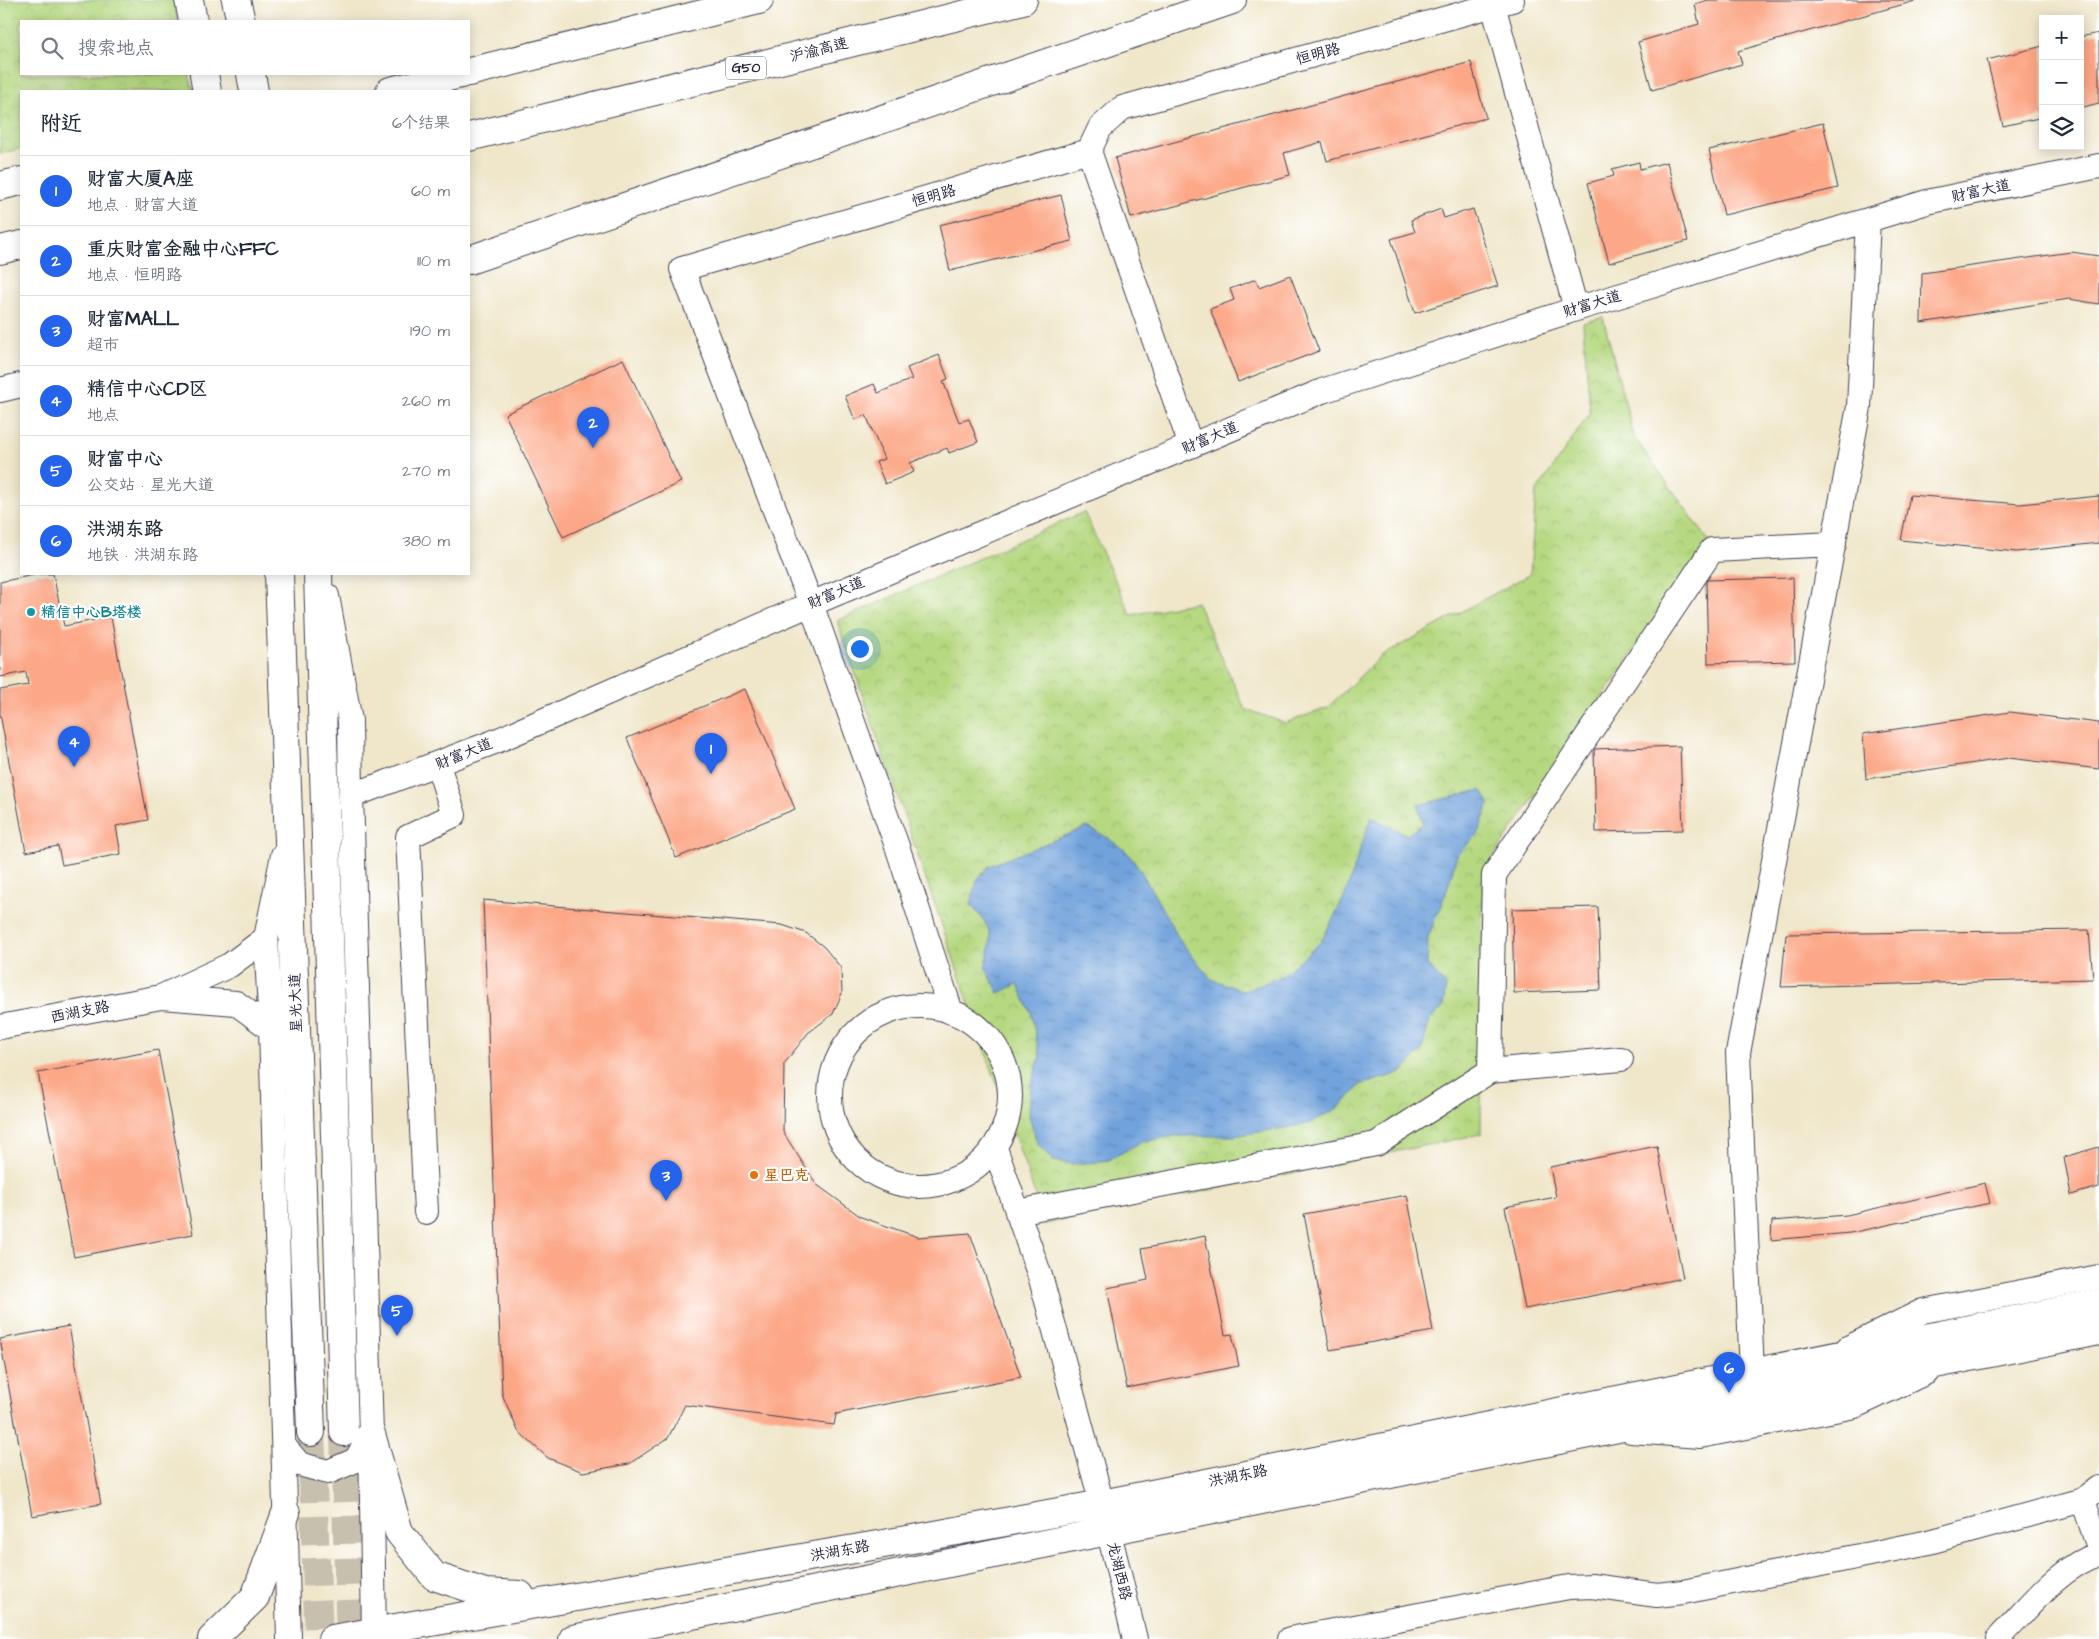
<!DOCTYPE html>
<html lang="zh">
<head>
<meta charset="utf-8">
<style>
  body { margin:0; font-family:"Architects Daughter","LXGW WenKai TC",sans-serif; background:#f2f2f3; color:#1f2937 }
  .controls { position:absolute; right:15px; top:15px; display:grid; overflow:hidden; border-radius:0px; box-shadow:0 2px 12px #0003 }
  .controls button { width:45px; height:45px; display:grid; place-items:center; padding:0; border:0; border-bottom:1px solid #e0e1e3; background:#fff; color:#1f2937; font:25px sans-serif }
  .you { position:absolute; left:859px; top:648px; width:18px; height:18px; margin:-12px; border:4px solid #fff; border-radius:50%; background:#1a73e8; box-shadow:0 0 0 8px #1a73e833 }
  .badge { display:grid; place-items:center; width:32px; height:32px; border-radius:50%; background:#2563eb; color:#fff; font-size:16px; font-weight:700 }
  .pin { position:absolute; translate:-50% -41px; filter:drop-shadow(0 1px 2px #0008) }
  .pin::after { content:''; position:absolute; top:26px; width:18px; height:15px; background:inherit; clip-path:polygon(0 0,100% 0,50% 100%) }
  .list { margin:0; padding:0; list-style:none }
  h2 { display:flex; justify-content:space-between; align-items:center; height:65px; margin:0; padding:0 20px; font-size:21px }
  h2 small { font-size:16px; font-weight:400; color:#747a83 }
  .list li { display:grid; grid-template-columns:32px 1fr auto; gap:15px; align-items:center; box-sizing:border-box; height:70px; padding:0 20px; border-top:1px solid #e0e1e3 }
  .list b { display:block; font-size:19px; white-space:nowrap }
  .list p { margin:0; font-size:16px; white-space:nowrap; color:#747a83 }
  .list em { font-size:16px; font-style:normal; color:#747a83 }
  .icon { flex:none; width:28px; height:28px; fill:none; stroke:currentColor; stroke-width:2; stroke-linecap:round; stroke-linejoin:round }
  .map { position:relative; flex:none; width:2099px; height:1639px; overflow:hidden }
  .search { position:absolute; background:#fff; box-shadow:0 2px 12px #0003; left:20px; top:20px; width:450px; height:55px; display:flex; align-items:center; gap:12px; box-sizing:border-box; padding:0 18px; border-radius:0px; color:#747a83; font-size:19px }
  .panel { position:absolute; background:#fff; box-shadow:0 2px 12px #0003; left:20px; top:90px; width:450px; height:485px; border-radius:0px }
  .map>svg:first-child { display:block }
  .park { fill:url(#park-crowns); stroke:#6c7d5e }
  .water { fill:url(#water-ripples); stroke:#4a628b }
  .building { fill:#fca787 }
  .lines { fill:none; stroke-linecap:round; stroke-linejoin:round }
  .major-tunnel { stroke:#c7c0ae; stroke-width:28; stroke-dasharray:28 14; stroke-linecap:butt }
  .minor-casing { stroke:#414051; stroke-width:26 }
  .major-casing { stroke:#414051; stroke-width:30 }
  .highway-casing { stroke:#414051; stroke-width:30 }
  .minor { stroke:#fff; stroke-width:24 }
  .major { stroke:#fff; stroke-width:28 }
  .highway { stroke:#fff; stroke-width:28 }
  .culture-dot { fill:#0f9aa8; stroke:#fff; stroke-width:2 }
  .food-dot { fill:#e8710a; stroke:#fff; stroke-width:2 }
  .labels { text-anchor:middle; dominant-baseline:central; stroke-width:4.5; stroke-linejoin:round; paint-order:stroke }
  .shield { fill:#fff; stroke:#646476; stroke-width:1 }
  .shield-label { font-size:14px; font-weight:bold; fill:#22223b }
  .street-label { font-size:15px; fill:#22223b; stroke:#fff }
  .culture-label { font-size:15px; font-weight:bold; fill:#0d838f; stroke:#fff; text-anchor:start }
  .food-label { font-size:15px; font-weight:bold; fill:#c56008; stroke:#fff; text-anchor:start }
</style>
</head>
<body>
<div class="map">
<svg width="2099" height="1639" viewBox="0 0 2099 1639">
  <defs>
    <pattern id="park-crowns" width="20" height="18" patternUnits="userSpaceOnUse" patternTransform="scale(1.25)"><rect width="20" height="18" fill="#b5d880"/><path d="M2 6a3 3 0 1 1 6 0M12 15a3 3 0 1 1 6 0" fill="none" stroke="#9bb970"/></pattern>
    <pattern id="water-ripples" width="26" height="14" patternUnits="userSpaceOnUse" patternTransform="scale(1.25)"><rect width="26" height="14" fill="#71a2db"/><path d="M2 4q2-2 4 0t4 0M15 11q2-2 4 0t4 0" fill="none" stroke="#5c84b3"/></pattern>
  </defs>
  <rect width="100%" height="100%" fill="#fff"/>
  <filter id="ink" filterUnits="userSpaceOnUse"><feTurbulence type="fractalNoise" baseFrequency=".02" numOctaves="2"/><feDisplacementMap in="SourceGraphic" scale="10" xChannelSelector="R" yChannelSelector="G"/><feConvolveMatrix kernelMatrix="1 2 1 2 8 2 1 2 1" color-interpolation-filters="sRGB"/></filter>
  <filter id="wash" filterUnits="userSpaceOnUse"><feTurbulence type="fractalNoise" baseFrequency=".0096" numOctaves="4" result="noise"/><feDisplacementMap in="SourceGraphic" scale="20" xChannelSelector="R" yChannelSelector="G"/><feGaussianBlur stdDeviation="1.12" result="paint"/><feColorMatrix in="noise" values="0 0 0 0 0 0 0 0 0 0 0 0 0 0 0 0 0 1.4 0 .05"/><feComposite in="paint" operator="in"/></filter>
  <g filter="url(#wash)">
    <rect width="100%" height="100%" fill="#f0e7cb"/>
    <path class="park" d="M 0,0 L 174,0 L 178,21 L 21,21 L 21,74 L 189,74 L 193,91 L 21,91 L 21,148 L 0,154 Z
      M 1603,317 L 1634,437 L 1709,541 L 1483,872 L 1481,1134 L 1045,1224 L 837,621 L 1084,512 L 1131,615 L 1197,602 L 1245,709 L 1285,723 L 1327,708 L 1381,656 L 1530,574 L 1536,492 L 1590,413 L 1583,323 Z"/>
    <path class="water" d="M 1481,790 L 1489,803 L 1478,834 L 1457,855 L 1447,890 L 1428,937 L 1427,964 L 1446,986 L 1443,1008 L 1430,1019 L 1422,1050 L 1401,1073 L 1360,1085 L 1340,1107 L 1309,1124 L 1234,1136 L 1176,1136 L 1141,1142 L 1109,1160 L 1078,1164 L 1053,1161 L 1037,1143 L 1029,1116 L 1031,1085 L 1040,1057 L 1031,1013 L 1018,984 L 999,993 L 985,967 C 994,935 993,930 971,905 L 977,880 L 989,866 L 1087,827 L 1103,835 L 1126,851 L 1142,873 L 1181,942 L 1211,979 L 1244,991 L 1282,976 L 1321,942 L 1346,893 L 1371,817 L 1407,835 L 1423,824 L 1418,805 Z"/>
    <g id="blocks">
      <path class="building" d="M 1708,0 L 1915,0 L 1915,1 L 1738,51 L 1742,64 L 1652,90 L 1638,42 L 1699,24 L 1695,4 Z
        M 2099,33 L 2099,103 L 2080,108 L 2080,37 Z
        M 2043,46 L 2043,117 L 2003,126 L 1987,60 Z
        M 1471,62 L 1486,118 L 1327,161 L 1322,142 L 1284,153 L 1290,175 L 1131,218 L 1115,158 Z
        M 1823,123 L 1838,188 L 1724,215 L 1709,150 Z
        M 1639,162 L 1640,169 L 1667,162 L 1688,241 L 1609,263 L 1588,183 L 1614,176 L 1612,169 Z
        M 1061,195 L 1072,241 L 950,271 L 939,225 Z
        M 1441,209 L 1444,218 L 1473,209 L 1498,286 L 1415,313 L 1391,239 L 1415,232 L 1411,220 Z
        M 2071,252 L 2099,256 L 2099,304 L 2069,299 L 1921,323 L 1922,273 Z
        M 1290,275 L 1319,351 L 1238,382 L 1210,309 L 1234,300 L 1230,289 L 1256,279 L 1259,287 Z
        M 939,355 L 948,379 L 943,381 L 959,422 L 969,419 L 978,442 L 949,453 L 947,448 L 910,463 L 914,472 L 885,484 L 876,462 L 884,459 L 866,415 L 855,420 L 845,396 L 874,384 L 878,393 L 912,379 L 907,368 Z
        M 623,359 L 681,482 L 563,537 L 505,414 Z
        M 1910,495 L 2020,504 L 2099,496 L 2099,543 L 2016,552 L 1901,540 Z
        M 38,574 L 53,574 L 64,626 L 111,617 L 148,820 L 116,826 L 121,854 L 62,865 L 58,846 L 26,852 L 0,714 L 0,690 L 28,685 L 26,672 L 0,677 L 0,582 Z
        M 1793,578 L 1795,661 L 1708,663 L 1706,580 Z
        M 745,689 L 795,809 L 676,858 L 627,738 Z
        M 2010,712 L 2099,723 L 2099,769 L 2009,758 L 1866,779 L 1863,734 Z
        M 1680,746 L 1683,830 L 1596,832 L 1594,749 Z
        M 483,900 L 782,925 L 806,933 L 824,947 L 841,968 L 842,993 L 833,1014 L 808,1033 L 784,1064 L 783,1132 L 816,1184 L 861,1217 L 918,1237 L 970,1233 L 1021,1377 L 836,1414 L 834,1425 L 685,1405 L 668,1438 L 629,1464 L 583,1472 L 548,1458 L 518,1431 L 502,1394 Z
        M 1598,907 L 1601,990 L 1514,993 L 1512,909 Z
        M 2089,930 L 2093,979 L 1781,987 L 1786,934 Z
        M 158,1050 L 193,1234 L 74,1257 L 38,1073 Z
        M 1657,1146 L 1683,1278 L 1525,1309 L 1505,1207 L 1556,1197 L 1550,1167 Z
        M 2099,1147 L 2099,1187 L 2071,1195 L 2064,1157 Z
        M 1985,1183 L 1990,1203 L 1850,1233 L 1771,1240 L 1772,1221 L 1847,1215 Z
        M 1407,1195 L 1433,1331 L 1330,1350 L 1304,1214 Z
        M 1205,1236 L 1225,1335 L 1232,1334 L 1239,1366 L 1127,1388 L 1107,1288 L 1148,1280 L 1142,1249 Z
        M 69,1326 L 101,1504 L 32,1516 L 0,1339 Z"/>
    </g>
  </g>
  <g filter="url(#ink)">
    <use href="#blocks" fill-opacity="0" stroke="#414051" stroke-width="1"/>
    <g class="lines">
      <path class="major-tunnel" d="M 311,1432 L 319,1639
        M 344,1432 L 350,1639"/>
      <defs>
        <path id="minor" d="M 1493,5 L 1576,309
          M 1089,151 L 1191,446
          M 0,390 L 21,385
          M 327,596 L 350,721 L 351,796 L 371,1434 L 374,1639
          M 351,796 L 494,742 L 811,604 L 1322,391 L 1576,309 L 1927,202 L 2099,166
          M 283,855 L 266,938 L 271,1029 L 289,1639
          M 162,997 L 236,1003 L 271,1029
          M830 1096a90 90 0 1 1 180 0a90 90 0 1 1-180 0Z
          M 951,1012 L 898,849 L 811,604 L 682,269 L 1089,151 L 1100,128 L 1122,108 L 1512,0
          M 0,1027 L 161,997 L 230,965 L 266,938
          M 1490,1071 L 1494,875 L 1712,550 L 1834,544
          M 995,1148 L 1041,1279 L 1102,1504 L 1135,1639
          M 426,1212 L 408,837 L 454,815 L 438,765
          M 1017,1212 L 1376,1144 L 1490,1071 L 1621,1059
          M 1848,1348 L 1923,1311 L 2099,1277
          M 1752,1373 L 1738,1053 L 1859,407 L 1868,220
          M 1631,1431 L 1700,1436 L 1855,1406 L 1927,1372
          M 284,1446 L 299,1464 L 328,1472 L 356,1460 L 371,1434
          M 2083,1500 L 2099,1548
          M 1290,1639 L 1569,1587 L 1592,1586 L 1657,1595 L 1683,1592 L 1929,1542 L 2083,1500 L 2099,1488
          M 1998,1639 C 2027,1610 2059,1566 2099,1554"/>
        <path id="major" d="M 189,0 L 193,21
          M 236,0 L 241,21
          M 204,74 L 207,91
          M 251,74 L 254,91
          M 279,574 L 311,1432
          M 318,574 L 344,1432
          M 371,1434 L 399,1532 L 434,1576 L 485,1593 L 520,1595
          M 212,1639 L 255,1597 L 286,1513
          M 332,1639 L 924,1537 L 1102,1504 L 2099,1303
          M 573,1639 L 2099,1331"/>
        <path id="highway" d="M 469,72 L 759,0
          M 390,91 L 461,74
          M 469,137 L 1023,0
          M 0,186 L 21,181
          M 0,250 L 21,245
          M 469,260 L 1232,0"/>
      </defs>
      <use href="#minor" class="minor-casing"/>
      <use href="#major" class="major-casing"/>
      <use href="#highway" class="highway-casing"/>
      <use href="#minor" class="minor"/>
      <use href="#major" class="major"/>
      <use href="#highway" class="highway"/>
    </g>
  </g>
  <circle class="culture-dot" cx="31" cy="612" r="5"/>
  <circle class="food-dot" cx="754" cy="1175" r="5"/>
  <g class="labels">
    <rect class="shield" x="726" y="56.5" width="40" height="23" rx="4"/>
    <g class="shield-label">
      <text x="746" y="68">G50</text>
    </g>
    <g class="street-label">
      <text transform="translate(819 50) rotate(-14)">沪渝高速</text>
      <text transform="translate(1318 54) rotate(-15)">恒明路</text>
      <text transform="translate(1981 191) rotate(-12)">财富大道</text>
      <text transform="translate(934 196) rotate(-16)">恒明路</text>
      <text transform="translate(1592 304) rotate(-17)">财富大道</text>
      <text transform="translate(1210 438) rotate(-23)">财富大道</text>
      <text transform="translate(836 593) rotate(-23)">财富大道</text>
      <text transform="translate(464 754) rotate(-22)">财富大道</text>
      <text transform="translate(296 1003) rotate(-92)">星光大道</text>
      <text transform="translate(80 1012) rotate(-11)">西湖支路</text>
      <text transform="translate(1238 1476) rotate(-11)">洪湖东路</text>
      <text transform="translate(840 1551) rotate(-10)">洪湖东路</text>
      <text transform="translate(1119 1571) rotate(76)">龙湖西路</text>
    </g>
    <g class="culture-label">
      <text x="41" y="612">精信中心B塔楼</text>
    </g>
    <g class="food-label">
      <text x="764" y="1175">星巴克</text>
    </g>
  </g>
</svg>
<div class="controls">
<button>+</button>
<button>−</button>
<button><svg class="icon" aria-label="layers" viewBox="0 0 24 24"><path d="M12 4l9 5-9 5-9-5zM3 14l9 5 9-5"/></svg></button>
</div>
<div class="you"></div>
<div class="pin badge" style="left:711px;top:774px">1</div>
<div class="pin badge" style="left:593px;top:448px">2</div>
<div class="pin badge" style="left:666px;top:1201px">3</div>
<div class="pin badge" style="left:74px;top:767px">4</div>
<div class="pin badge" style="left:397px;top:1336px">5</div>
<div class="pin badge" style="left:1729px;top:1393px">6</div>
<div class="search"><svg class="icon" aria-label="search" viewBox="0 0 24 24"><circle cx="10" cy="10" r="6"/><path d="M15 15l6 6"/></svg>搜索地点</div>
<section class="panel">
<h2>附近<small>6个结果</small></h2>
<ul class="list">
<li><span class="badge">1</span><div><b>财富大厦A座</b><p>地点 · 财富大道</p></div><em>60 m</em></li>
<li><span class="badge">2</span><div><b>重庆财富金融中心FFC</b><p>地点 · 恒明路</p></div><em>110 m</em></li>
<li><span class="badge">3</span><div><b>财富MALL</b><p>超市</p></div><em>190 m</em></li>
<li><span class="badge">4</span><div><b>精信中心CD区</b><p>地点</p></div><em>260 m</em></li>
<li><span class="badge">5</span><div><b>财富中心</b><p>公交站 · 星光大道</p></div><em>270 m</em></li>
<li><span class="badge">6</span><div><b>洪湖东路</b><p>地铁 · 洪湖东路</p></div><em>380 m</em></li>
</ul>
</section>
</div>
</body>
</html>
